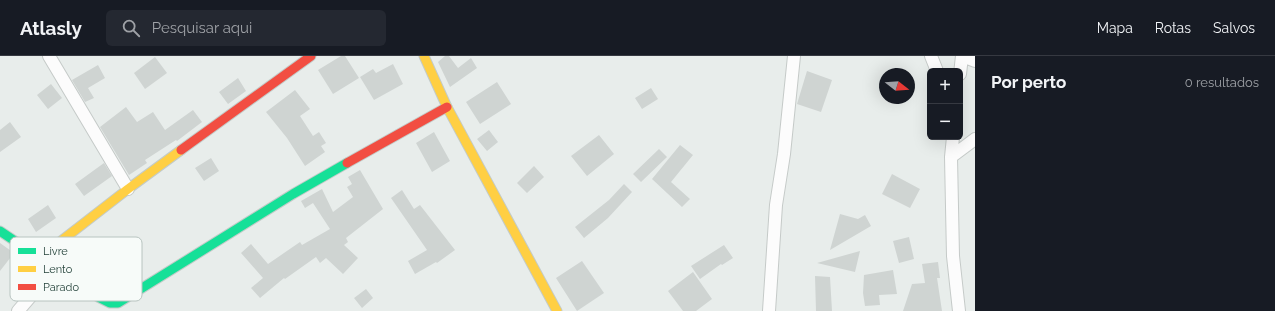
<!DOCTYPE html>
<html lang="pt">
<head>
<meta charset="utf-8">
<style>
  body { margin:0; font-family:Raleway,sans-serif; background:#242831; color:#f1f3f6 }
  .controls { position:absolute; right:12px; top:12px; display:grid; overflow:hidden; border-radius:6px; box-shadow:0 4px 16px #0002 }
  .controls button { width:36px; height:36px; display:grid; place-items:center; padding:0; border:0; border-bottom:1px solid #363941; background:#171b24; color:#f1f3f6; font:20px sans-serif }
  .compass { position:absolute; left:879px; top:12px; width:36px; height:36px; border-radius:50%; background:#171b24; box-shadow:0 4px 16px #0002; rotate:107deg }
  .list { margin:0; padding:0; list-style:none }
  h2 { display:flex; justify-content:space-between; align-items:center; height:52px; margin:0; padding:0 16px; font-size:17px }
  h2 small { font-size:13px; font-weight:400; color:#9ea1a6 }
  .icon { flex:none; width:22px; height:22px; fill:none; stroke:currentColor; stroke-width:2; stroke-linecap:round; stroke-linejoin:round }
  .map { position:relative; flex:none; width:975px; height:255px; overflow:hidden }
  header { display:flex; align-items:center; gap:24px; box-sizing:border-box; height:56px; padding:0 20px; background:#171b24; border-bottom:1px solid #363941 }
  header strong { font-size:19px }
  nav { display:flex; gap:22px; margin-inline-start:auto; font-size:14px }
  .search { width:280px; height:36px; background:#242831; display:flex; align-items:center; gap:10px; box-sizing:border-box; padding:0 14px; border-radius:6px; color:#9ea1a6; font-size:15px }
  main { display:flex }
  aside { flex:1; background:#171b24 }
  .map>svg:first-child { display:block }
  .building { fill:#cfd4d2 }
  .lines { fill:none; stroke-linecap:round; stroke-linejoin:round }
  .street-casing { stroke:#c5cac8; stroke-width:14 }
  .fast-casing { stroke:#c3cbc8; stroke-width:11 }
  .slow-casing { stroke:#c3cbc8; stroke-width:11 }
  .jam-casing { stroke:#c3cbc8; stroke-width:11 }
  .street { stroke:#fcfcfc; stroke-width:12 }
  .fast { stroke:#16e098; stroke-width:9 }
  .slow { stroke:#ffcf43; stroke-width:9 }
  .jam { stroke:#f24e42; stroke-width:9 }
  .key { fill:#f7fbf9; stroke:#b8c4c0; stroke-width:1 }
  .key-label { font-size:11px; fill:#24423a }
</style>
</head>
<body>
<header>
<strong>Atlasly</strong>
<div class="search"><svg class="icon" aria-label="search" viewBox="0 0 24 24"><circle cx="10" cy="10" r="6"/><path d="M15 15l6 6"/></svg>Pesquisar aqui</div>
<nav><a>Mapa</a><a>Rotas</a><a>Salvos</a></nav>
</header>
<main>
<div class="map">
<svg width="975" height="255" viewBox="0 0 975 255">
  <rect width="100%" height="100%" fill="#e8edeb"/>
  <path class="building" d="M 341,0 L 345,0 L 359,22 L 333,38 L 318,14 Z
    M 445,0 L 449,0 L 458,12 L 471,2 L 477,12 L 450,31 L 438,6 Z
    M 155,1 L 167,17 L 145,33 L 134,17 Z
    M 393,8 L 403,28 L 374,44 L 360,21 L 373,13 L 376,17 Z
    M 98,9 L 105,22 L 88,32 L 94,42 L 85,46 L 72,24 Z
    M 807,15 L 832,24 L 821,56 L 797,48 Z
    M 238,22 L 246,35 L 228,48 L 219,36 Z
    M 497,26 L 511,48 L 480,68 L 466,46 Z
    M 51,28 L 62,42 L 48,53 L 37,39 Z
    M 651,32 L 658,43 L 642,53 L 635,42 Z
    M 295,34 L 310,53 L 300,60 L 313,80 L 319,76 L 326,87 L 321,90 L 325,96 L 305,110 L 287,82 L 266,56 Z
    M 126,51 L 137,66 L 153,56 L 165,74 L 193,54 L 202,66 L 177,85 L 176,84 L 145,104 L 147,107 L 129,119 L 100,71 Z
    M 10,66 L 21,81 L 0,96 L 0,74 Z
    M 489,74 L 498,86 L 487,95 L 477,83 Z
    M 434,76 L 450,105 L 432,116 L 416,87 Z
    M 599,79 L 614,98 L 587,120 L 571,100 Z
    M 680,89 L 693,99 L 671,126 L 690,143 L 682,151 L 652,123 Z
    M 659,93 L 667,101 L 641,126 L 633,118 Z
    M 211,102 L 219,115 L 204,125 L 195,112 Z
    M 104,107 L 112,120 L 84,140 L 75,128 Z
    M 534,110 L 544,121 L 527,137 L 517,127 Z
    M 360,114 L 383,153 L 346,182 L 348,186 L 344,189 L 358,202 L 343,218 L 326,202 L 320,207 L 316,201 L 285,223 L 284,222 L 260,242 L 251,232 L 263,222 L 241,197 L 251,188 L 268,208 L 300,186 L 302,189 L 330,173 L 313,147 L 305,152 L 301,145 L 322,133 L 333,156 L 353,141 L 347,131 L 352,128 L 348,121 Z
    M 892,118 L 920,133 L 910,152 L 882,138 Z
    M 624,128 L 632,136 L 608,162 L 584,182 L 575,171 L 609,144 Z
    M 402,134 L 414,153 L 420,149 L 455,194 L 437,207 L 436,206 L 415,218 L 408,205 L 427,194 L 391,142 Z
    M 48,149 L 56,162 L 36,176 L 28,163 Z
    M 840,158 L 858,163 L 865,159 L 871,170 L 830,194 Z
    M 909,181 L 914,203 L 899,207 L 893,185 Z
    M 0,187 L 14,197 L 0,215 Z
    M 724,189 L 733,202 L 722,209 L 721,208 L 700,223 L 691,210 Z
    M 860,195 L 855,216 L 817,207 Z
    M 582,205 L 604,237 L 577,255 L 556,222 Z
    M 938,206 L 940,222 L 937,222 L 942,255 L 903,255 L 912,228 L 925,227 L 922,208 Z
    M 893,214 L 897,238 L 879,239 L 880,249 L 865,250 L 863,237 L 864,219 Z
    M 693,216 L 712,243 L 696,255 L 683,255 L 668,235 Z
    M 815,220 L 830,221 L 832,255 L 816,255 Z
    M 366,233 L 373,242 L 362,252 L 354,242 Z"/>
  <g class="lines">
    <defs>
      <path id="street" d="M 49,0 L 128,133
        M 931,0 L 937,15
        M 962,0 L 975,5
        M 960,18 L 962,0
        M 953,81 L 951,101 L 953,200 L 959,255
        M 951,101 L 975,83
        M 18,255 L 55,212
        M 769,255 L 776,149 L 784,98 L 794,0"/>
      <path id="fast" d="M 0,175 L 98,241 L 110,247 L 118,247 L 293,138 L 347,107"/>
      <path id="slow" d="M 424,0 L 447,51 L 557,255
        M 39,202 L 128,133 L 181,94"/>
      <path id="jam" d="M 181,94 L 311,0
        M 347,107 L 447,51"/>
    </defs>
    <use href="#street" class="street-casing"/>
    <use href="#fast" class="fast-casing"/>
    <use href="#slow" class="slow-casing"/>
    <use href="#jam" class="jam-casing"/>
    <use href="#street" class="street"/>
    <use href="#fast" class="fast"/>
    <use href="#slow" class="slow"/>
    <use href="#jam" class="jam"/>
  </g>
  <rect x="10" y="181" width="132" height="64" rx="6" class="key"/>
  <rect x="18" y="192" width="18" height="6" fill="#16e098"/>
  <rect x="18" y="210" width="18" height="6" fill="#ffcf43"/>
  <rect x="18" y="228" width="18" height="6" fill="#f24e42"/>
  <g class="key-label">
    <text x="43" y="199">Livre</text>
    <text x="43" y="217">Lento</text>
    <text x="43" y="235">Parado</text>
  </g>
</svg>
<div class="controls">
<button>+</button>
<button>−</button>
</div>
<svg class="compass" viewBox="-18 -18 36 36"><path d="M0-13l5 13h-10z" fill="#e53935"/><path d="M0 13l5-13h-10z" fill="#9ea1a6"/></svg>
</div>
<aside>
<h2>Por perto<small>0 resultados</small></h2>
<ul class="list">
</ul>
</aside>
</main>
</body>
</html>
